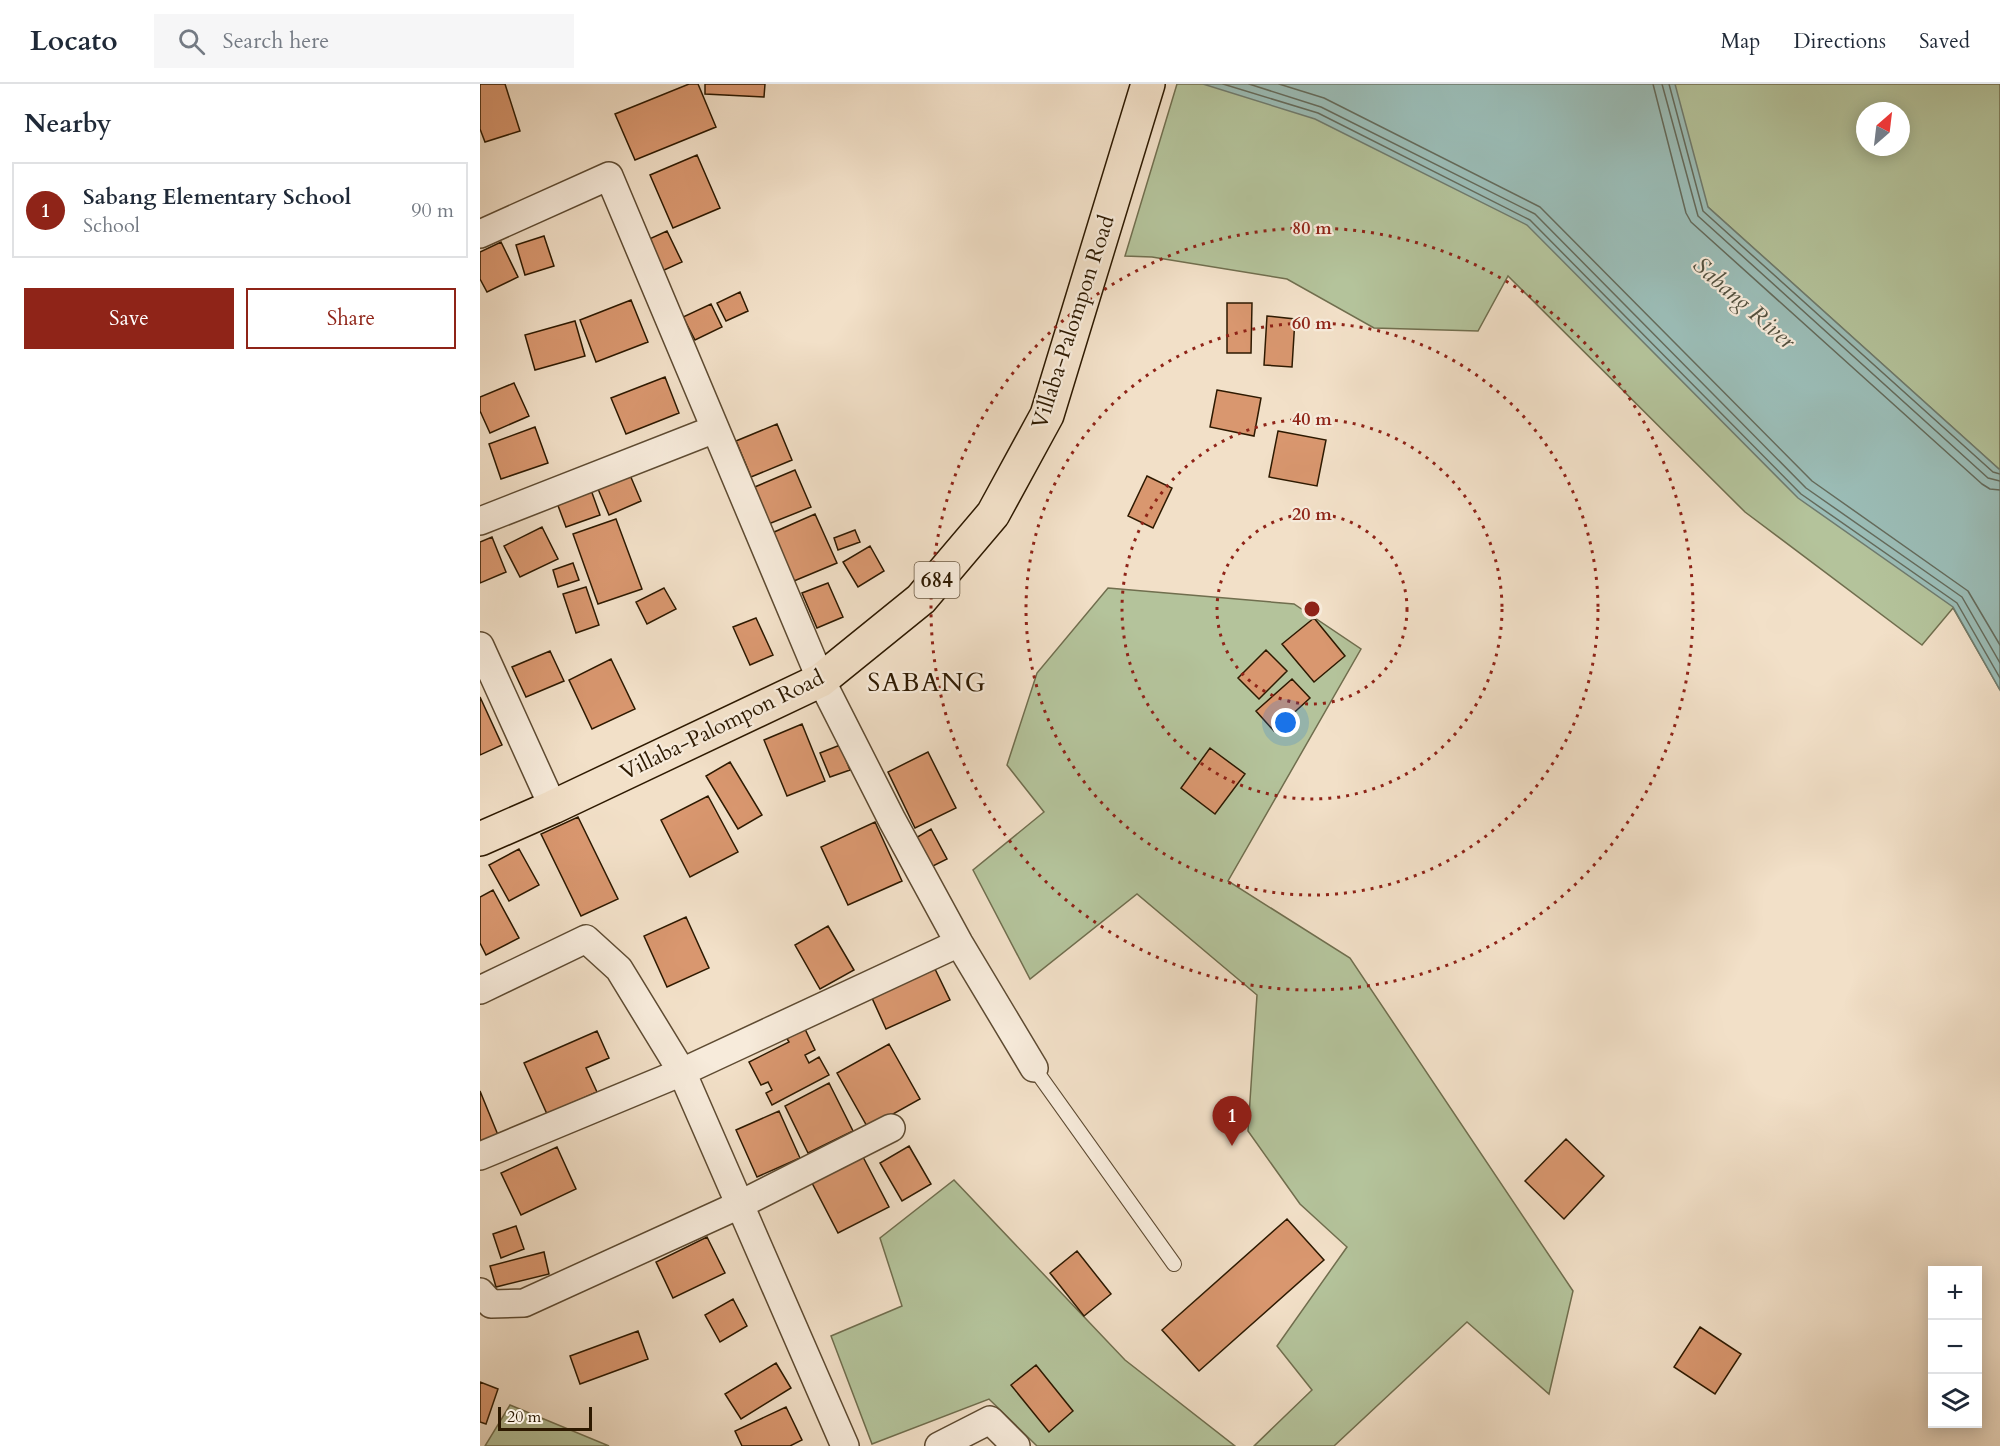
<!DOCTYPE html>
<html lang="en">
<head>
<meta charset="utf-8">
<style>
  body { margin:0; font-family:Cardo,serif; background:#f6f6f7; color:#1f2937 }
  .controls { position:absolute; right:18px; bottom:18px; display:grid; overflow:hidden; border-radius:0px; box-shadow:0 3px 15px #0003 }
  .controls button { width:54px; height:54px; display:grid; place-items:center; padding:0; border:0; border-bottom:2px solid #e0e1e3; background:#fff; color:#1f2937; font:30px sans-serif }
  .compass { position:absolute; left:1376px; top:18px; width:54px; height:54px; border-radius:50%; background:#fff; box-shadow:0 3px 15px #0003; rotate:28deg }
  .scale { position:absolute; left:18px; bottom:15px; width:94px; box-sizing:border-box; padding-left:6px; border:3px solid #2d1900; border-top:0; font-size:16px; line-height:21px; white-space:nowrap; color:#2d1900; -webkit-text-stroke:4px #f7ebdb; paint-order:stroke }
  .you { position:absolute; left:806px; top:639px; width:21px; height:21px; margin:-15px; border:4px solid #fff; border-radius:50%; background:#1a73e8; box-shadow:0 0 0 9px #1a73e833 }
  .badge { display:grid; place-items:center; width:39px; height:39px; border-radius:50%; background:#8f2418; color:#fff; font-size:20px; font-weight:700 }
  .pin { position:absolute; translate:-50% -50px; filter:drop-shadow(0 2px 3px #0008) }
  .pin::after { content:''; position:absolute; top:32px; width:21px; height:18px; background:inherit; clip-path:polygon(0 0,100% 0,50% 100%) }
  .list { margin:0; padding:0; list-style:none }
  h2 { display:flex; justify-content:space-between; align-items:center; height:78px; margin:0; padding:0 24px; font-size:26px }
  h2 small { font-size:20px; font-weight:400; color:#747a83 }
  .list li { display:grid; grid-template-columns:39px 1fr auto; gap:18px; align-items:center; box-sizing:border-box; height:96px; margin:0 12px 12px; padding:0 12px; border:2px solid #e0e1e3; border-radius:0px }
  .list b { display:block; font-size:22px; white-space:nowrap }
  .list p { margin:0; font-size:20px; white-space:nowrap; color:#747a83 }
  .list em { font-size:20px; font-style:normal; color:#747a83 }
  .actions { display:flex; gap:12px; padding:18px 24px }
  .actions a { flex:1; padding:14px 0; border:2px solid #8f2418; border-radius:0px; text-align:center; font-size:21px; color:#8f2418 }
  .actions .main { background:#8f2418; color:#fff }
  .icon { flex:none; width:33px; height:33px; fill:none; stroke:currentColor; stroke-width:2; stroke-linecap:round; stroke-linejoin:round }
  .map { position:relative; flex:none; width:1520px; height:1362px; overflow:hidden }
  header { display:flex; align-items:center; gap:36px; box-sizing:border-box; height:84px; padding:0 30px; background:#fff; border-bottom:2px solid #e0e1e3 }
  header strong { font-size:28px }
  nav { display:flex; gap:33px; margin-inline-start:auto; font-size:21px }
  .search { width:420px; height:54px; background:#f6f6f7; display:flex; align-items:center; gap:15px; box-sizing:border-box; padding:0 21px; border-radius:0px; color:#747a83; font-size:22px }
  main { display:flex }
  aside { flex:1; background:#fff }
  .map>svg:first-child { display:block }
  .green { fill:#b4c39b; stroke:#706e4e; stroke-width:1.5; fill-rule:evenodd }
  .water { fill:#9bbdb7; stroke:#6f7b6e; stroke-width:1.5 }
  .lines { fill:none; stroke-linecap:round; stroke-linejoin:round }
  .shore { stroke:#646b5c; stroke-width:1.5 }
  .building { fill:#d9976f; stroke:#2d1900; stroke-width:1.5 }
  .lane-casing { stroke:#5e4b32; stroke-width:16 }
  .street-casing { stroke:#5e4b32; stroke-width:30 }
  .primary-casing { stroke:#2d1900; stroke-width:36 }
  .lane { stroke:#f7ebdb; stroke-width:14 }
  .street { stroke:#f7ebdb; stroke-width:27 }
  .primary { stroke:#f2e0c8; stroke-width:33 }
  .ring { fill:none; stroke:#8f2418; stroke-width:3; stroke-dasharray:3 6 }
  .labels { text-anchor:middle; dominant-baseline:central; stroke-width:4.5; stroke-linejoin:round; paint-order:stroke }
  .shield { fill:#f7ebdb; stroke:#6a5842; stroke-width:1.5 }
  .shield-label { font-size:21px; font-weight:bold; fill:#2d1900 }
  .street-label { font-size:22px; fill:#2d1900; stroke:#f7ebdb }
  .water-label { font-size:24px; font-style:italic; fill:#545240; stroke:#f7ebdb }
  .quarter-label { font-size:26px; letter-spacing:1.5px; fill:#2d1900; stroke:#f7ebdb }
  .centre { fill:#8f2418; stroke:#f7ebdb; stroke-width:3 }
  .ring-label { font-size:18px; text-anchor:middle; font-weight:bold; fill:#8f2418; stroke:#f7ebdb; stroke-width:4.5; stroke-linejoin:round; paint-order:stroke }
</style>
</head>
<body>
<header>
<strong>Locato</strong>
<div class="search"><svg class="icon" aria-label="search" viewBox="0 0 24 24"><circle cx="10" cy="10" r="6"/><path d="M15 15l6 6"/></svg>Search here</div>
<nav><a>Map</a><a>Directions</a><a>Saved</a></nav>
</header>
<main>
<aside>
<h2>Nearby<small></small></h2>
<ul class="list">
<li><span class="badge">1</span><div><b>Sabang Elementary School</b><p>School</p></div><em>90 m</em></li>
</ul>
<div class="actions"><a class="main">Save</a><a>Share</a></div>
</aside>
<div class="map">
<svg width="1520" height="1362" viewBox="0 0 1520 1362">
  <rect width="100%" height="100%" fill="#f2e0c8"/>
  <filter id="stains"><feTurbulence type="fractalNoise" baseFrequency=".00333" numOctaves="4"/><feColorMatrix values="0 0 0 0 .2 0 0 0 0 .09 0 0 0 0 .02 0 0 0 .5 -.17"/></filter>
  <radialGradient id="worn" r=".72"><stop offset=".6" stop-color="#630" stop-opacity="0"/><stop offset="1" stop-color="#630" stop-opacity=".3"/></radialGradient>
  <path class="green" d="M 697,0 L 942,0 L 1425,414 L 1520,606 L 1473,524 L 1442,561 L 1265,428 L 1028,192 L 998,247 L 894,244 L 807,195 L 672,173 L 645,172 Z
    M 1068,0 L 1520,0 L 1520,386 L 1228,123 ZM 1385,27 L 1421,27 L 1421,63 L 1385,63 Z
    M 628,504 L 814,520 L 881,565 L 748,797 L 870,874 L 1093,1207 L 1069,1310 L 987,1238 L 854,1362 L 774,1362 L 832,1306 L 797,1262 L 867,1163 L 820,1120 L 768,1047 L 777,911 L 657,810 L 550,895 L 493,786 L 564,728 L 527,681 L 557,589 Z
    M 474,1096 L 645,1276 L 755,1362 L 557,1362 L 509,1315 L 392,1360 L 351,1252 L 422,1222 L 400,1154 Z
    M 30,1321 L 129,1362 L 5,1362 Z"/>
  <path class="water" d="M 723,0 L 1195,0 L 1228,123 L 1520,386 L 1520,606 L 1473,523 L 1318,414 L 1047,141 L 835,35 Z"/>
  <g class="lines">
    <path class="shore" d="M 743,0 L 838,29 L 1050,136 L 1321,410 L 1477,519 L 1520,594
      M 769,0 L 841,23 L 1055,130 L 1326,404 L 1482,513 L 1520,579
      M 799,0 L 844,14 L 1060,123 L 1332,397 L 1488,507 L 1520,561
      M 1173,0 L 1206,129 L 1211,138 L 1502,400 L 1510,405 L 1520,406
      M 1182,0 L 1218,132 L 1508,394 L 1520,397
      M 1189,0 L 1223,127 L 1513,388 L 1520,390"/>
  </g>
  <path class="building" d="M 0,0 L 25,0 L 40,47 L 5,58 L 0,45 Z
    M 209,0 L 218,0 L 236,43 L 155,76 L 135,30 Z
    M 225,0 L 285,0 L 284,13 L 225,10 Z
    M 217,71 L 240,124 L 193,144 L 170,91 Z
    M 187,147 L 202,178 L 182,187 L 167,156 Z
    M 64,152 L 74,182 L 45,191 L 36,161 Z
    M 21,158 L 38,193 L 7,208 L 0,195 L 0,168 Z
    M 260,208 L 268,227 L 246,237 L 237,219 Z
    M 151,216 L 168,258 L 116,278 L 100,236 Z
    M 747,219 L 772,219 L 771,269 L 747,269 Z
    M 231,220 L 242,243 L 215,256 L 203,233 Z
    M 787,232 L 815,235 L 812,283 L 784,281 Z
    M 95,237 L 105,272 L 55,286 L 45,251 Z
    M 185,293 L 199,329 L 146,350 L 131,314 Z
    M 34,299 L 49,332 L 10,349 L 0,327 L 0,313 Z
    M 737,306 L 781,314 L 774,352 L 730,343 Z
    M 297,340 L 312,376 L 271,393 L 256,357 Z
    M 55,343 L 68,379 L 21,395 L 9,360 Z
    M 798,347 L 846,356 L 837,402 L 789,393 Z
    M 315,386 L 331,423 L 286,441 L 270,405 Z
    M 150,391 L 161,417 L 129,431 L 118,405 Z
    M 667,392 L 692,404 L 673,444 L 648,432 Z
    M 111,406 L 120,431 L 86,443 L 77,419 Z
    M 335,430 L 357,479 L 314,497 L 292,449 Z
    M 136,435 L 162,505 L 118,520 L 93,450 Z
    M 62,443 L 78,475 L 40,493 L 24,462 Z
    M 375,446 L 380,458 L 358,466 L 354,454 Z
    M 12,453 L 26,488 L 0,499 L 0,458 Z
    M 390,462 L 404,487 L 378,503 L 363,478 Z
    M 93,479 L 99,496 L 78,503 L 73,486 Z
    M 348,499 L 363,533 L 337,544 L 322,509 Z
    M 106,503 L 119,541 L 96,549 L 83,510 Z
    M 184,504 L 196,525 L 167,540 L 156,518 Z
    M 276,534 L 293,571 L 270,581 L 253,543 Z
    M 834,534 L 865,572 L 834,598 L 802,560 Z
    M 786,566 L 807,587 L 779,615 L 758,594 Z
    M 70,567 L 84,597 L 46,613 L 32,583 Z
    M 131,575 L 155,625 L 112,645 L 89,596 Z
    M 812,595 L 830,614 L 794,647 L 776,627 Z
    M 0,613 L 22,661 L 0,671 Z
    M 322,640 L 345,697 L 307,712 L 284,656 Z
    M 360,661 L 370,686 L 350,693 L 340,669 Z
    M 730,664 L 765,690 L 735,730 L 701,704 Z
    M 448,668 L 476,724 L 435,744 L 408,688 Z
    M 250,678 L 282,731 L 258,745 L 226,692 Z
    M 228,712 L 258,768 L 210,793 L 181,736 Z
    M 98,733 L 138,815 L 101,832 L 61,750 Z
    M 395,738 L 422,797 L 368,821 L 341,763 Z
    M 451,745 L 467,775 L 449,784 L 434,755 Z
    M 39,765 L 59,801 L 29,817 L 9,781 Z
    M 13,806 L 39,854 L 6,871 L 0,859 L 0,813 Z
    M 206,833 L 229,884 L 187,903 L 164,852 Z
    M 348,842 L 374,886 L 340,905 L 315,861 Z
    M 455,885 L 470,916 L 406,945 L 392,914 Z
    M 324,943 L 335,966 L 325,971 L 329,979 L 339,973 L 349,991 L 292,1021 L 286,1009 L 292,1006 L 288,998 L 281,1001 L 269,978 L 309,958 L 306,953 Z
    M 117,947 L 129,974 L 106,984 L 117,1008 L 67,1030 L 44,979 Z
    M 409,960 L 440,1015 L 388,1044 L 357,989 Z
    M 349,999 L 373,1047 L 328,1069 L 305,1022 Z
    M 0,1007 L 18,1051 L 0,1058 Z
    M 299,1027 L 320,1074 L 277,1093 L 256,1046 Z
    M 1086,1055 L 1124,1092 L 1084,1135 L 1045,1097 Z
    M 429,1062 L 451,1100 L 422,1117 L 400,1079 Z
    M 77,1063 L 96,1105 L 41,1131 L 21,1089 Z
    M 382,1071 L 409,1123 L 358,1149 L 331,1097 Z
    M 807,1135 L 844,1176 L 719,1287 L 682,1246 Z
    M 36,1142 L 44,1165 L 21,1174 L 13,1150 Z
    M 227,1153 L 245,1189 L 193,1214 L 176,1178 Z
    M 597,1167 L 631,1210 L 604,1232 L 570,1189 Z
    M 64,1168 L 69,1190 L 16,1203 L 10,1182 Z
    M 253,1215 L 267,1242 L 240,1258 L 225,1231 Z
    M 1220,1243 L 1261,1270 L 1235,1310 L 1194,1283 Z
    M 158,1247 L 168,1275 L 100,1300 L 90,1272 Z
    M 296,1279 L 311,1304 L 261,1335 L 245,1310 Z
    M 556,1281 L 593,1327 L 569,1348 L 531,1301 Z
    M 0,1298 L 18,1305 L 6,1340 L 0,1338 Z
    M 306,1323 L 322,1356 L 310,1362 L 262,1362 L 255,1347 Z"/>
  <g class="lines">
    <defs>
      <path id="lane" d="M 554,984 L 694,1180"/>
      <path id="street" d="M 0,150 L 129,92 L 341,596 L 412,736 L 479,859 L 554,984
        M 0,437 L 235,345
        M 0,562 L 73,723
        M 0,906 L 106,855 L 139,885 L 202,988 L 365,1362
        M 0,1072 L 202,988 L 479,859
        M 0,1208 L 11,1220 L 44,1219 L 259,1121 L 411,1044
        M 459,1362 L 510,1336 L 536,1362"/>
      <path id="primary" d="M 0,755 L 73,723 L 341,596 L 441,515 L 513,430 L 567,331 L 668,0"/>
    </defs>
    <use href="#lane" class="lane-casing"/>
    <use href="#street" class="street-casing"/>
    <use href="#primary" class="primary-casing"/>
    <use href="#lane" class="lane"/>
    <use href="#street" class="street"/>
    <use href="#primary" class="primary"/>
  </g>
  <g class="ring">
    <circle cx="832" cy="525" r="95"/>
    <circle cx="832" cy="525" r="190"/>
    <circle cx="832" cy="525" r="286"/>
    <circle cx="832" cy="525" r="381"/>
  </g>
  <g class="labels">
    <rect class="shield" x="434.5" y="478" width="45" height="36" rx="4.5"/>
    <g class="shield-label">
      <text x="457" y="496">684</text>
    </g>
    <g class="street-label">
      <text transform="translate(593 238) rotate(-72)">Villaba-Palompon Road</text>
      <text transform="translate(242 641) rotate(-26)">Villaba-Palompon Road</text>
    </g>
    <g class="water-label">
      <text transform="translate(1264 219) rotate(41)">Sabang River</text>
    </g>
    <g class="quarter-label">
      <text x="447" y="598">SABANG</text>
    </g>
  </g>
  <circle cx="832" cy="525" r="9" class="centre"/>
  <g class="ring-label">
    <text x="832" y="150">80 m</text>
    <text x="832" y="245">60 m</text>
    <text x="832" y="341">40 m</text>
    <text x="832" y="436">20 m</text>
  </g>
  <rect width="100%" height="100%" filter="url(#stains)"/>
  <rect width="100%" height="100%" fill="url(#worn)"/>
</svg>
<div class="controls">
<button>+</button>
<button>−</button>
<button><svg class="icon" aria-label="layers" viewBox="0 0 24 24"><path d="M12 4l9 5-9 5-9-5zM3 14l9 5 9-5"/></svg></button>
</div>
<svg class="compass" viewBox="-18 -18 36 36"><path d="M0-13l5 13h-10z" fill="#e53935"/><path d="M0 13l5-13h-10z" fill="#747a83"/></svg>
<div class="scale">20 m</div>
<div class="you"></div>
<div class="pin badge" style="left:752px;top:1062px">1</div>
</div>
</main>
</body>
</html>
